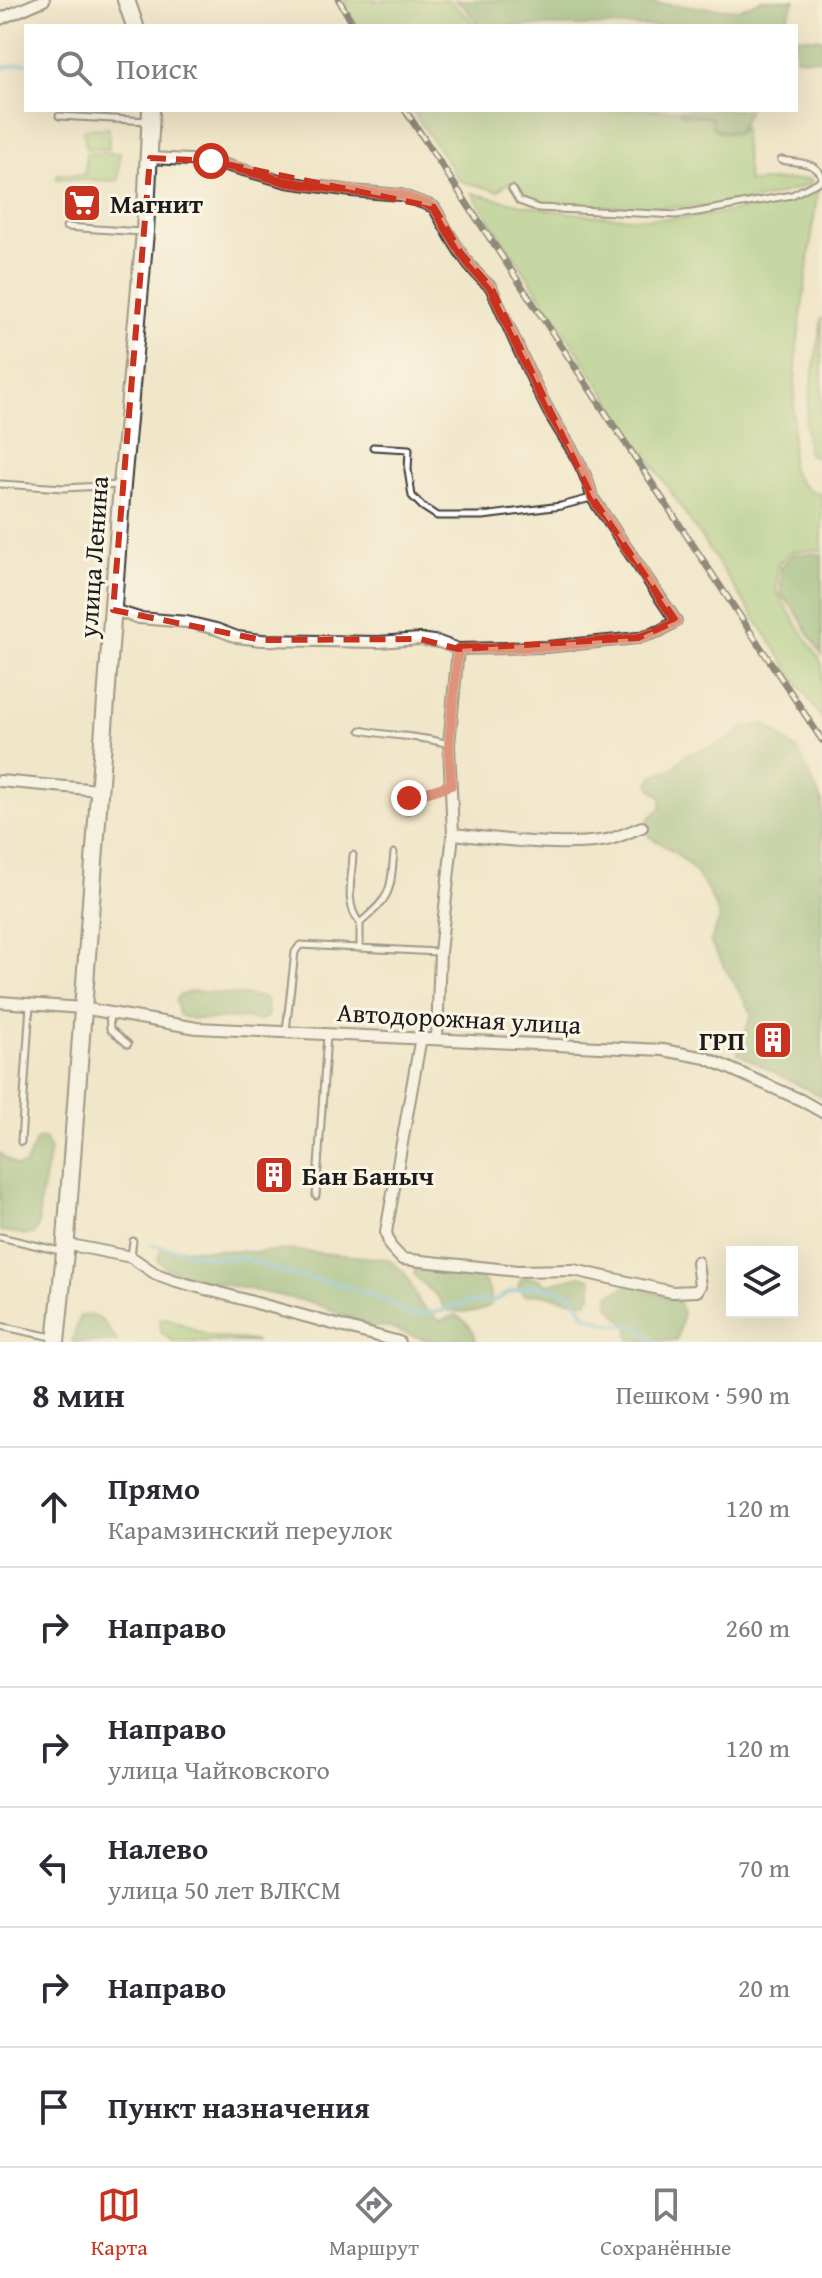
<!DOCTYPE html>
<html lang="ru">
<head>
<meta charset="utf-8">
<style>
  body { margin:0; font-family:"Gentium Book Plus",serif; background:#f7f7f7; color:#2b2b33 }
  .controls { position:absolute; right:24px; bottom:24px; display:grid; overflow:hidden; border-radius:0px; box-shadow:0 8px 32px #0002 }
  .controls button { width:72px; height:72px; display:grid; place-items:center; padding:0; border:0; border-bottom:2px solid #e1e1e2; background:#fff; color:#2b2b33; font:40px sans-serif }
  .stop { position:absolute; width:24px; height:24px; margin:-18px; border:6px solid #c8321e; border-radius:50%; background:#fff }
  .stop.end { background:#c8321e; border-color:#fff; box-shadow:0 2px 8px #0008 }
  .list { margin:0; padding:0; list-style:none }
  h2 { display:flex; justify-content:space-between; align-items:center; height:104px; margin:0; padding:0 32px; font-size:34px }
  h2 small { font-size:26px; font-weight:400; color:#7c7c81 }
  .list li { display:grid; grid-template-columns:52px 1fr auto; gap:24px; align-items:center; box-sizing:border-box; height:120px; padding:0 32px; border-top:2px solid #e1e1e2 }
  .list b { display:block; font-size:30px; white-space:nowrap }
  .list p { margin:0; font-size:26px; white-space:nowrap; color:#7c7c81 }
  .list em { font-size:26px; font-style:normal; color:#7c7c81 }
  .icon { flex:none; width:44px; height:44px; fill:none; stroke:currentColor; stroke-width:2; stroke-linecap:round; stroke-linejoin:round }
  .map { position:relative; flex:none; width:822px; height:1342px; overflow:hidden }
  .search { position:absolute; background:#fff; box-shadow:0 8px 32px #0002; left:24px; right:24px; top:24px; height:88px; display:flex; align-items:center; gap:20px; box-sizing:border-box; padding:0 28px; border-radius:0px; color:#7c7c81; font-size:30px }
  .sheet { height:824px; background:#fff }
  nav { display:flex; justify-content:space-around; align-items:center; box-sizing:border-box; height:112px; border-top:2px solid #e1e1e2; background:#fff; font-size:22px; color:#7c7c81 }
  nav a { display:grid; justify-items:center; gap:4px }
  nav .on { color:#c8321e }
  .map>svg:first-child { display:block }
  .green { fill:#95c676; stroke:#587149; stroke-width:2 }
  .forest { fill:#78ab67; stroke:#4a6442; stroke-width:2 }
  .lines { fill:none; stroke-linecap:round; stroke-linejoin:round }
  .stream { stroke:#57b5d5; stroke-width:4 }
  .lane-casing { stroke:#3c3a36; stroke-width:9 }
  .street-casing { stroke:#3c3a36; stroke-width:14 }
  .primary-casing { stroke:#3c3a36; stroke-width:20 }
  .lane { stroke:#fff; stroke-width:5 }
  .street { stroke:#fff; stroke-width:10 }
  .primary { stroke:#fff; stroke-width:16 }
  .rail-casing { stroke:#1c1c1c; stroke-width:7 }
  .rail { stroke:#fcf5e5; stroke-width:4; stroke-dasharray:12; stroke-linecap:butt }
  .route { stroke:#c8321e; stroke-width:10 }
  .marked { fill:none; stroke:#c8321e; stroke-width:6; stroke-dasharray:16 10; stroke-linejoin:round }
  .labels { text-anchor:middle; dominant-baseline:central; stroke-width:6; stroke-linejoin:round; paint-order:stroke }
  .poi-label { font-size:26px; font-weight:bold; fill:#1c1c1c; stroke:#fcf5e5; text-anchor:start }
  .street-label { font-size:26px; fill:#1c1c1c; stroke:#fcf5e5 }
</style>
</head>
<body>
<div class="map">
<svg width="822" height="1342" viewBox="0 0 822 1342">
  <rect width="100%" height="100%" fill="#fcf5e5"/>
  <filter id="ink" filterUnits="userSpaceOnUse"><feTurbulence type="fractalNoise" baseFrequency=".0125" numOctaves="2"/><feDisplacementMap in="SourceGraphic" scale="16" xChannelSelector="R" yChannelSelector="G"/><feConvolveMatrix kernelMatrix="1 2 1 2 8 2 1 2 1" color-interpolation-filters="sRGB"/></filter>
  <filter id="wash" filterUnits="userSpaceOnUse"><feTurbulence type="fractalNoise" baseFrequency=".006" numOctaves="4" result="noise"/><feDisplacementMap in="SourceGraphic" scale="32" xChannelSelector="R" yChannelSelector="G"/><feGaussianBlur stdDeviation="1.8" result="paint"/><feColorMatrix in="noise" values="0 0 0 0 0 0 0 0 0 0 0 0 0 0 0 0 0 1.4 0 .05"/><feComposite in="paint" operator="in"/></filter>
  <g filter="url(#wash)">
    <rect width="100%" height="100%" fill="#f0e6c9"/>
    <path class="green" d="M 343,0 L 448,0 L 478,26 L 357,26 Z
      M 412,110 L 677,110 L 683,115 L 711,118 L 712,128 L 719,132 L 738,134 L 743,126 L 748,182 L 811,179 L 811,183 C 747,212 669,208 600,206 C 578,205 554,207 533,199 C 523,196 517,187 507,183 L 498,191 L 460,181 Z
      M 109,128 L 109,149 L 86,149 L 83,129 Z
      M 86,153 L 120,153 L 118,181 L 57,179 L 57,174 L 85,174 Z
      M 818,187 L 797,347 L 791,467 C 798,483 804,490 822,494 L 822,550 L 792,551 L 778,564 L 777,593 L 822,663 L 822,719 L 472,193 C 540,211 610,221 680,218 C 721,216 763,204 803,197 Z
      M 822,317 L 822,460 L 808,453 L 805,425 Z
      M 164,1318 C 180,1321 191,1330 206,1335 C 222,1340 240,1338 257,1342 L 174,1342 L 161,1332 L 160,1319 Z"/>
    <path class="forest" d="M 454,0 L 610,0 L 738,10 L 761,0 L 795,0 L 783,26 L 481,26 L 464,7 Z
      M 796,37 L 822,39 L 822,60 L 796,58 Z
      M 680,110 L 749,110 L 737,133 L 719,130 L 712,126 L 712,117 L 683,113 Z
      M 793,554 L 822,554 L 822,655 L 794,609 L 781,595 L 781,567 Z
      M 766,724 L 799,752 L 822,802 L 822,1097 L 737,1053 L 752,1014 L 710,942 L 720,918 C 704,877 688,857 648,836 L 648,819 L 661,808 L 661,797 L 652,790 L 649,783 L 654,775 L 673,768 L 685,755 L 729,740 L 745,727 Z
      M 193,991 L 263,997 L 267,1001 L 268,1016 L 260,1021 C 236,1014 208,1024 183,1017 L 179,1015 L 176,1001 L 178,996 Z
      M 45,1138 L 50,1150 L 40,1202 L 38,1229 L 34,1234 L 27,1235 L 0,1231 L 0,1153 L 16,1166 L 25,1165 L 37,1139 Z
      M 162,1248 L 258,1252 L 287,1250 L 387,1259 L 404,1272 L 421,1305 L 440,1321 L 455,1315 C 467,1321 474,1329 476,1342 L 432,1342 L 387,1327 L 370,1327 L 311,1302 L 207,1281 L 167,1269 L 157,1260 Z
      M 418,1264 C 433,1267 473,1269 483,1280 C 490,1286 490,1296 491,1305 C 476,1314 464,1313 446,1310 L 438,1297 L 414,1275 Z
      M 580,1276 L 592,1279 L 592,1294 L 587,1302 C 565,1303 547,1290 524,1296 L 518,1286 L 522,1277 L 537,1278 L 548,1284 Z
      M 630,1284 L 678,1301 L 683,1312 L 677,1341 L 630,1340 L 628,1326 L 609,1306 L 609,1295 Z
      M 89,1314 C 106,1318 108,1331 118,1342 L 72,1342 L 80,1316 Z"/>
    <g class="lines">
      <path class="stream" d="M 0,68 L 26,63
        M 152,1245 L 218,1258 L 243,1258 L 287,1273 L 346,1286 L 390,1303 L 410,1315 L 438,1312 L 465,1303 L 496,1300 L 510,1292 L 530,1286 L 556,1289 L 574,1296 L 585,1315 L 606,1323 L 639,1327 L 654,1342"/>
    </g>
  </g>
  <g filter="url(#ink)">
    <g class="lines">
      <defs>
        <path id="lane" d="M 59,116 L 149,121
          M 781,160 C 797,163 816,161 822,177
          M 512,189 L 519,201 L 538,208 L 676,215 L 692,213 L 792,195 L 822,180
          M 66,227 L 141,232
          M 373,447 L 409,449 L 408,470 L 412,496 L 423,507 L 437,516 L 483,516 L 561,506 L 591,498
          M 0,484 L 64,488 L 119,485
          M 361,730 C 390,737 420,735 448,744
          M 407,810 L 409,798 L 412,796 L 450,785
          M 353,855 C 352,878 344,905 360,923
          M 360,948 L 360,923 C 391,896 390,894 394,853
          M 109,1013 L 110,1029 L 128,1044
          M 286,1031 L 295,952 L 300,945 L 438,952
          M 21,1142 L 30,1004
          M 316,1196 L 327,1035
          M 0,1237 L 60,1251
          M 131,1256 L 133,1241
          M 0,1326 L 52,1337"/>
        <path id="street" d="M 0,19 L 44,0
          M 113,610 L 139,618 L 187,622 L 216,629 L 237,637 L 262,640 L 378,642 L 420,639 L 439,642 L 458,649 L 547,647 L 638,638 L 660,631 L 676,621 L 592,497 C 585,464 564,439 548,410 C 527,370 509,328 491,287 C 465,266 450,235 434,207 L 401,195 L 352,191 L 287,182 L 211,161 L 150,158
          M 0,781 L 99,790
          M 453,834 C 499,839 562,848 607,840 C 619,837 631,831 642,827
          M 0,1002 L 82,1008 L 197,1028 L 663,1050 L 706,1058 L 801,1100 L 822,1112
          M 421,1037 L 386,1232 L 390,1246 L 402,1259 L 518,1271 L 574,1270 L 672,1292 L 697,1291 L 700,1286 L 697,1262
          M 437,1038 L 440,952 L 453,834 L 449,745 L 458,649
          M 66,1244 L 131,1257 L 156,1274 L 176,1281 L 399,1342"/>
        <path id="primary" d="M 126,0 L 135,26
          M 56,1342 L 65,1252 L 122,485 L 145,232 L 151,110"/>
      </defs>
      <use href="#lane" class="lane-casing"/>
      <use href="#street" class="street-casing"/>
      <use href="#primary" class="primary-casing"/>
      <use href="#lane" class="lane"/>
      <use href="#street" class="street"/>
      <use href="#primary" class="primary"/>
      <defs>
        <path id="rail" d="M 339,0 L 354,26
          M 405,110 L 822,740"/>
      </defs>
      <use href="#rail" class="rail-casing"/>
      <use href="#rail" class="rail"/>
    </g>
  </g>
  <g class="lines" filter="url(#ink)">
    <path class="route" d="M 211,161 L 287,182 L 352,191 L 401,195 L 434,207 C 451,235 465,266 491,287 C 509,328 527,370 548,410 C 564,439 585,464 592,497 L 676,621 L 660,631 L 638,638 L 547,647 L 458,649 L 449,745 L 451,785 L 409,798"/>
  </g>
  <path d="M0 0H822V1342H0ZM 150,158 L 211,161 L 434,207 L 461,253 L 491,287 L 592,497 L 676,621 L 638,638 L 458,649 L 420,639 L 262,640 L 113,610 Z" fill="#f0e6c9" fill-opacity=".55" fill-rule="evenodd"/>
  <path class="marked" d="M 150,158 L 211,161 L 434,207 L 461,253 L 491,287 L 592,497 L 676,621 L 638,638 L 458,649 L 420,639 L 262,640 L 113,610 Z"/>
  <defs>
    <symbol id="supermarket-square" viewBox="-11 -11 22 22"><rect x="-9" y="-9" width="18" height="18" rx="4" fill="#c8321e" stroke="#fcf5e5"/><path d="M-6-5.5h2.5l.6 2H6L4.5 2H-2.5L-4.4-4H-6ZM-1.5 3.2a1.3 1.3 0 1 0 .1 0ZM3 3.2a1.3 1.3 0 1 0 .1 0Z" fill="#fff"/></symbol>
    <symbol id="building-square" viewBox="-11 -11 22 22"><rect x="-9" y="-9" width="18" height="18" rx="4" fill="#c8321e" stroke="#fcf5e5"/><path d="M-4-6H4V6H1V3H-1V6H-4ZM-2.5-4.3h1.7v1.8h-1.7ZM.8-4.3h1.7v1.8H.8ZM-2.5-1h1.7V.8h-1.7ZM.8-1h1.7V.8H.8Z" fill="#fff"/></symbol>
  </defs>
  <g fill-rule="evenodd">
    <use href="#supermarket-square" x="60" y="181" width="44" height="44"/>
    <use href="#building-square" x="751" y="1018" width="44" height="44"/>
    <use href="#building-square" x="252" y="1153" width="44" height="44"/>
  </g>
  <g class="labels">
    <g class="poi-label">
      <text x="110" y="203">Магнит</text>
      <text x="745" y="1040" text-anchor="end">ГРП</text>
      <text x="302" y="1175">Бан Баныч</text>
    </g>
    <g class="street-label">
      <text transform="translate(93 557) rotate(-86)">улица Ленина</text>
      <text transform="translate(459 1018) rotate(3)">Автодорожная улица</text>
    </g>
  </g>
</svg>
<div class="controls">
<button><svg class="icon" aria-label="layers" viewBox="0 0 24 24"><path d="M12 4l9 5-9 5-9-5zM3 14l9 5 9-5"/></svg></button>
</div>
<div class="stop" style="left:211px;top:161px"></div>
<div class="stop end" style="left:409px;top:798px"></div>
<div class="search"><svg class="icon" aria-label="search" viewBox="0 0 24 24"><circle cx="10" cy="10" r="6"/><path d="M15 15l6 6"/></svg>Поиск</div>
</div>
<section class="sheet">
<h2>8 мин<small>Пешком · 590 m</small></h2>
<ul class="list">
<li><svg class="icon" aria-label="ahead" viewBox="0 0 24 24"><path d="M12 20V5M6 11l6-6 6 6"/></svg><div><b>Прямо</b><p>Карамзинский переулок</p></div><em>120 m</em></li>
<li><svg class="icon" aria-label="right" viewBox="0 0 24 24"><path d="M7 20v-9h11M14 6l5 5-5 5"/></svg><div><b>Направо</b></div><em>260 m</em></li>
<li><svg class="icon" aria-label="right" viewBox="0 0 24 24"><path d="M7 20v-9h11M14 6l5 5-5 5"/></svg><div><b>Направо</b><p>улица Чайковского</p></div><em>120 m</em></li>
<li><svg class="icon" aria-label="left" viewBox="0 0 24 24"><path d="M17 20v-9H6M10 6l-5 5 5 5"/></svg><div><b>Налево</b><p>улица 50 лет ВЛКСМ</p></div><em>70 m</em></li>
<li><svg class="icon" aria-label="right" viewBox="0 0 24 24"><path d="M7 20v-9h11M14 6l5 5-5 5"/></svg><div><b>Направо</b></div><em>20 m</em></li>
<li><svg class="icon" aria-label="arrive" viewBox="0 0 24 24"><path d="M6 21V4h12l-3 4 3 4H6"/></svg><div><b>Пункт назначения</b></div></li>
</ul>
</section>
<nav>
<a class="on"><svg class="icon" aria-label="map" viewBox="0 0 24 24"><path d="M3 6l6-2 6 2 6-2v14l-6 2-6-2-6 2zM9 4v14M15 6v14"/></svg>Карта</a>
<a><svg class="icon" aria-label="directions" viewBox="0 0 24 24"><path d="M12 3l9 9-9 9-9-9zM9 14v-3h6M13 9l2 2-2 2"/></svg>Маршрут</a>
<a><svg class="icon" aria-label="saved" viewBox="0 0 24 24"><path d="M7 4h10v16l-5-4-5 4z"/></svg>Сохранённые</a>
</nav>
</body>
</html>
